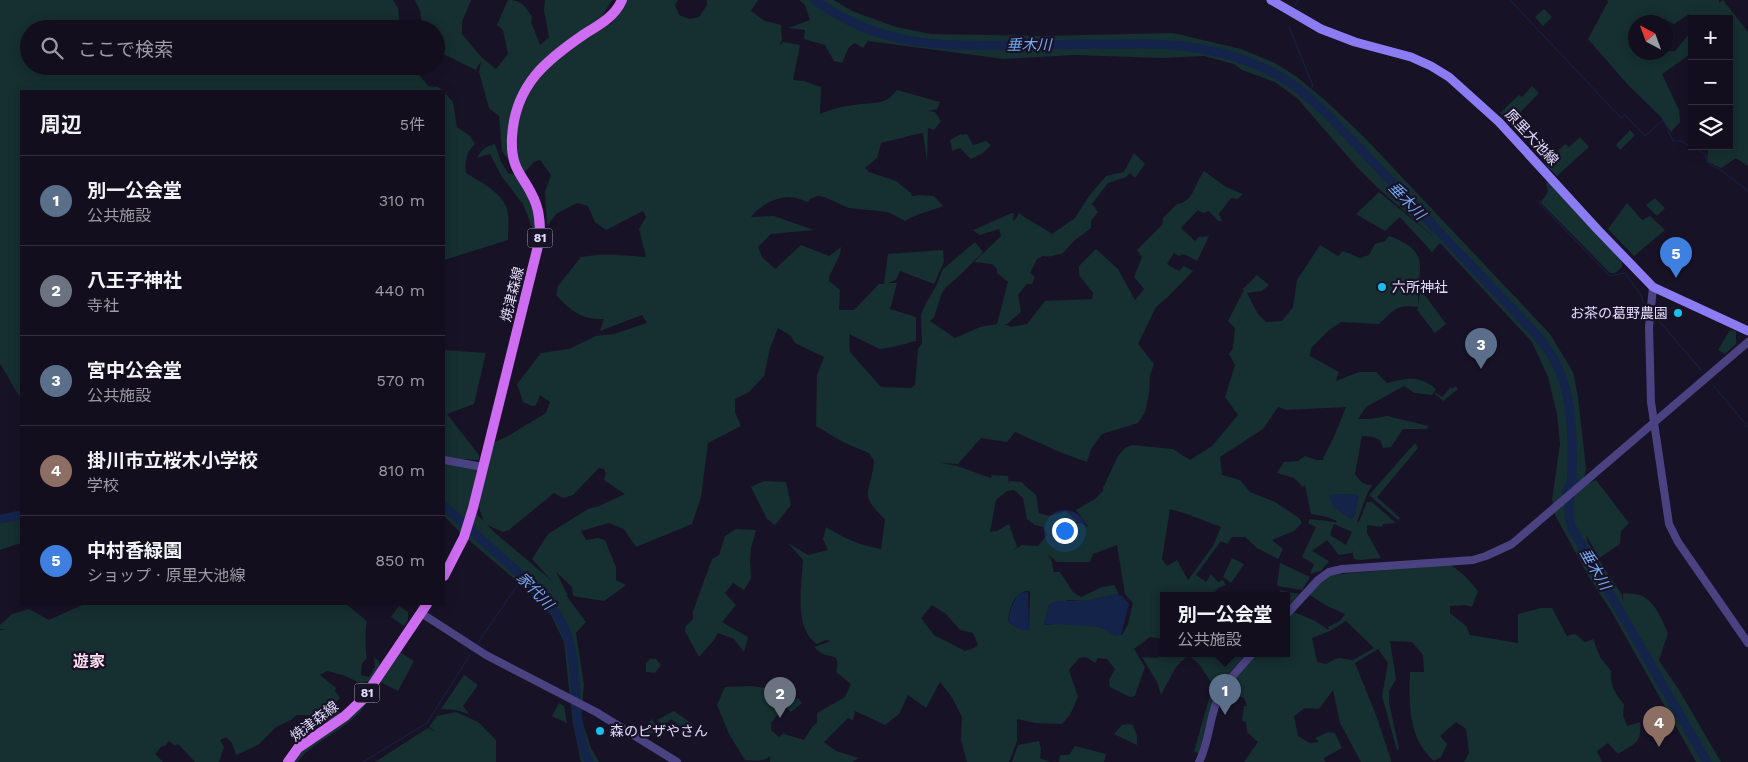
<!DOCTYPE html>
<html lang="ja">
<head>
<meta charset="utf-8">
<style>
  body { margin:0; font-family:"Work Sans","Noto Sans JP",sans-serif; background:#1b1726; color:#f1f3f6 }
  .controls { position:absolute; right:15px; top:15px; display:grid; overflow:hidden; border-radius:0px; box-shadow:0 2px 12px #0003 }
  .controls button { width:45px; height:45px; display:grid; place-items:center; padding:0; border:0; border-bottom:1px solid #312e3b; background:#120e1d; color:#f1f3f6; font:25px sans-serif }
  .compass { position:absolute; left:1628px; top:15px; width:45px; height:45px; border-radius:50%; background:#120e1d; box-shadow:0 2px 12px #0003; rotate:319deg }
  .you { position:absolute; left:1064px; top:530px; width:18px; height:18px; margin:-12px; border:4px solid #fff; border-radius:50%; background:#1a73e8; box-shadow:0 0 0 8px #1a73e833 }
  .badge { display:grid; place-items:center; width:32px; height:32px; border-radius:50%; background:#1abfea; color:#fff; font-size:16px; font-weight:700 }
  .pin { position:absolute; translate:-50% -41px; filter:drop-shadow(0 1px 2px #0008) }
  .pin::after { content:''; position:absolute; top:26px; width:18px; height:15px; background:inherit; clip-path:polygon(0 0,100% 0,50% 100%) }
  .popup { position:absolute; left:1160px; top:592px; width:130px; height:65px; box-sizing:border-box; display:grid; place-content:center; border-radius:0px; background:#120e1d; filter:drop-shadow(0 1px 4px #0005); font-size:16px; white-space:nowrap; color:#9c9ca4 }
  .popup b { font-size:19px; color:#f1f3f6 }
  .popup::after { content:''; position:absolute; left:50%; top:100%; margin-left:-10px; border:10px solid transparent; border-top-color:#120e1d }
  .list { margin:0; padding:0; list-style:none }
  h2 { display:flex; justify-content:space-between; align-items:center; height:65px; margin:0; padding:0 20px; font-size:21px }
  h2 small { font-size:16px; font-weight:400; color:#9c9ca4 }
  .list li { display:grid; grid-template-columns:32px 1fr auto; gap:15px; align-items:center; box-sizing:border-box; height:90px; padding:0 20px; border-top:1px solid #312e3b }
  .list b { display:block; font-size:19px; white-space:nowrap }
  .list p { margin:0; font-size:16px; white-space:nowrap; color:#9c9ca4 }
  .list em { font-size:16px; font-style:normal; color:#9c9ca4 }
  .icon { flex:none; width:28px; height:28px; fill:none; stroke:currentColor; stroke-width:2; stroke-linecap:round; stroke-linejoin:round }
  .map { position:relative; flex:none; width:1748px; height:762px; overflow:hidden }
  .search { position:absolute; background:#120e1d; box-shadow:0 2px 12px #0003; left:20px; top:20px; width:425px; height:55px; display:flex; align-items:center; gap:12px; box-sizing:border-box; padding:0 18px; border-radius:28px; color:#9c9ca4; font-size:19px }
  .panel { position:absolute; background:#120e1d; box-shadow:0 2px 12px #0003; left:20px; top:90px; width:425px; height:515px; border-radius:0px }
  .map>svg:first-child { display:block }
  .green { fill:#162f31; fill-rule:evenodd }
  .water { fill:#14234a }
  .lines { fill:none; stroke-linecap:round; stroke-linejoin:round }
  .stream { stroke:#14234a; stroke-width:1 }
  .river { stroke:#14234a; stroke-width:9 }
  .tertiary { stroke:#4b4282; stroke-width:8 }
  .secondary { stroke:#8b7cf3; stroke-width:9 }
  .primary { stroke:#ce6df2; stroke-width:10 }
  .poi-dot { fill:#1abfea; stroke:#181227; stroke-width:2 }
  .labels { text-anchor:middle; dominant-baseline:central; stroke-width:4.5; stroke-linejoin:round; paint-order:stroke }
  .shield { fill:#181227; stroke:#a69fbc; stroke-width:1 }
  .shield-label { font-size:12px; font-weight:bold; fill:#e3dcfc }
  .street-label { font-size:14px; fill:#e3dcfc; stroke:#181227 }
  .poi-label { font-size:14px; fill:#e3dcfc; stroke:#181227; text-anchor:start }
  .water-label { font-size:15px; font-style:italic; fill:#73aaf2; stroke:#181227 }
  .quarter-label { font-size:16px; font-weight:bold; fill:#fcdeee; stroke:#181227 }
</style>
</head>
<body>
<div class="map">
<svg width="1748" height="762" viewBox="0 0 1748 762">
  <rect width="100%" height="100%" fill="#181227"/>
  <path class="green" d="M 0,0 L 393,0 L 398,8 L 400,29 L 29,29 L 29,66 L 412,66 L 428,86 L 438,87 L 443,91 L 21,91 L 21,398 C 13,388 8,375 0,364 Z
    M 415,0 L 471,0 L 462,22 L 462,34 L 482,58 L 496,69 L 508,54 L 503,30 L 497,25 L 508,0 C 522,0 525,6 532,17 L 531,22 L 540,45 L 549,37 L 544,10 L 545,0 L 612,0 L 602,16 L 611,25 L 613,20 L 622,10 L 626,0 L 678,0 L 675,5 L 679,15 L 690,19 L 699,17 L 707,5 L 707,0 L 758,0 L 751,11 L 765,21 L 781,25 L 782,40 L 779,46 L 783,42 L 800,45 L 793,80 L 804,81 L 821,87 L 820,114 C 833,108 847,106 860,104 C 869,103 880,104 888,99 C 891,97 894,93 897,90 L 940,102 L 937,109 L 928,111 L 935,112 L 941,121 L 934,130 L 928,128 L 927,161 L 923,133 L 917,134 L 881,143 L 877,158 L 865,168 L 869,172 L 896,181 L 911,193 L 912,196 L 919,195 L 934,196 L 943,206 C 929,212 917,213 905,221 L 888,212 L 849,208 L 824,197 L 818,196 L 810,199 L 808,202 C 802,200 795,197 789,197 C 775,197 758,207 751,217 L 774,216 L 814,230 L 771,234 L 758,247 L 762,257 L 775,269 L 801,245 L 829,256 L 841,247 L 840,254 L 829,277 L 829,281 L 840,290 L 839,310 L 854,310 L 879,284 L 884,284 L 888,254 L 943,250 L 944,262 L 934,284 L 900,271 L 896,280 L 887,283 L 897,283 L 890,309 L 916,317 L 916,341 L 893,347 L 880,349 L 849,334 L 850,352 L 881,387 L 911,388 L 915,385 L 918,349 L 922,343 L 921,315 L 925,305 L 936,286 L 943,269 L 975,242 L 983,252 L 959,276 L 946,287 L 942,293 L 934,317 L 930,321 L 955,338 L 980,327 L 997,324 L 1008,282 L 997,273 L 997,269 L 992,264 L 974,262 L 1001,236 L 999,229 L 980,235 L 973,230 L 1012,213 L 1014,214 L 1013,221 L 1009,223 C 1014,221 1017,218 1019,213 C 1029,221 1041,226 1052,234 L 1075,218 L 1089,196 L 1106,176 L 1124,172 L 1134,153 L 1145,164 L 1135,178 L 1130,173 L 1126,177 L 1108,183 L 1091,205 L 1093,205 L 1098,212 L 1091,221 L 1091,228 L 1075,240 L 1062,254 C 1055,254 1050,258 1043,256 L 1037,259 L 1030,273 L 1035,277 L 1032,284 L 1027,284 L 1018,295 L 1021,312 L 1007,324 L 1004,324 L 1011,327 L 1027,324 L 1045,301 L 1092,299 L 1093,293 L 1079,275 L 1079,266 L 1096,249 L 1118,269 L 1135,300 L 1144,289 L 1134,277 L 1142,257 L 1137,250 L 1162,225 L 1163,218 L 1177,204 C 1193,203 1196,181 1204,171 L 1226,187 L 1243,194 L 1238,199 L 1231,198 L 1219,214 L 1222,221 L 1218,221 L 1209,211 L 1203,213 L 1198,210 L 1181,228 L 1195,241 L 1199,237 L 1209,236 L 1197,261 L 1184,254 L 1179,256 L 1174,253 L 1167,264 L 1179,271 L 1184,266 L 1193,271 L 1169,296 L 1156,307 L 1138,344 L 1154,364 L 1150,376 L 1149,394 L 1145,412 L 1138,423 L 1102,434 L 1091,449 L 1087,462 L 1062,453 L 1015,432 L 1007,442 L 981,438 L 958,464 L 941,463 L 957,466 L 991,478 L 992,475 L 1008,476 L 1009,484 L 1010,481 L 1021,482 L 1036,495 L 1039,513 L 1049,516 L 1066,511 L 1077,522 L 1058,528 L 1051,533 L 1080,523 L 1088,527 L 1076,510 L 1095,499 L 1103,491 L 1103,488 L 1118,456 L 1125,448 L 1132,445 L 1173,449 L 1190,460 L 1212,446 L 1238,415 L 1225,397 L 1235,365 L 1229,354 L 1233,348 L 1235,328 L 1228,321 L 1244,290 L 1243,289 L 1257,275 L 1269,285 L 1262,291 L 1247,293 L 1258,314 L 1266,322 L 1282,321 L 1293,307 L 1297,280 L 1320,245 L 1338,256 L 1343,251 L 1360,258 L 1369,255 L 1375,244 L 1385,241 L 1389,236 C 1433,252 1417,268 1418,304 L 1420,294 L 1422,291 L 1446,324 L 1435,333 L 1417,310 L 1418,307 C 1396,304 1394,310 1379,324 L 1341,322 L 1328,331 L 1311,348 L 1310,356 L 1339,372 L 1336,381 L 1359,372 L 1376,372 L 1387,383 C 1407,378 1419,375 1436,389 L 1432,395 L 1414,393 L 1403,385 L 1404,386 L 1366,407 L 1358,419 L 1371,419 L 1387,416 L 1429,426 L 1426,429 L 1403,429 L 1391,447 L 1383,448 L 1380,440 L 1374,437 L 1362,436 L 1355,474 C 1360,481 1363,485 1372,485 L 1367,494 L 1357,522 L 1359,522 L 1367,502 L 1372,502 L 1396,523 L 1383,524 L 1382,527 L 1367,525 L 1367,533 L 1381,558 L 1359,560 L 1354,559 L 1352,550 L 1352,553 L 1339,555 L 1327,540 L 1312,551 L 1329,561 L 1321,571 L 1310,574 L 1314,564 L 1302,557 L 1316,527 L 1308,523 L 1310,519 L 1335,522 L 1335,523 L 1337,521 L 1327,517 L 1311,514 L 1305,485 L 1303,487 L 1294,478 L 1277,473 L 1284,462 L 1298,461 L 1305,456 L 1317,460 L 1324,460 L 1323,458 L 1333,439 L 1346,407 L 1287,410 L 1278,407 L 1263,429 L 1220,457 L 1222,475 L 1240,480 L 1250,492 L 1275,502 L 1299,518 L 1302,523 L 1294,531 L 1272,540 L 1283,549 L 1278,559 L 1257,548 L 1245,537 L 1232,537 L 1227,544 L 1221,541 L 1196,575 L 1206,582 L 1211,574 L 1218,582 L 1223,580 L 1226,585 L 1218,588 L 1212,596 L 1164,596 L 1164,645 L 1161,639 L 1150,637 L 1134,649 L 1145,667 L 1135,696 L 1130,697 L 1110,687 L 1109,680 L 1115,669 L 1107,659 L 1098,658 L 1095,663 L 1086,657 L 1079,658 L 1069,670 L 1078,697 L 1070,715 L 1062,724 L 1035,723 L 1017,719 L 1017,741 L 1009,762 L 967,762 L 961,740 L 962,717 L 951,696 L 940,682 L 926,708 L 908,695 L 899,714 L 885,725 L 855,711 L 853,720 L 848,718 L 824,742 L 836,751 L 859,758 L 852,762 L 770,762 L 770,756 C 764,762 754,761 745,760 L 729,734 L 717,705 L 725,687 L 751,686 L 775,689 L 783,708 L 771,723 L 771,730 L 779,737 L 785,732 L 784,734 L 804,740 L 812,727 L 817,723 L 817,713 L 845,697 L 851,684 L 836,672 C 841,652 832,659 821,653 C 818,651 816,649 814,647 L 831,641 L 825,640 L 817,644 C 793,629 802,583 803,560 L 788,543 L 808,555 L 828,550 L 823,539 L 826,527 C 843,538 860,545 881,549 L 885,519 C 857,493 871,493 874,461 L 869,453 L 845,443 L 816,426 L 817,375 L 824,357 L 795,343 L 791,336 L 778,328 L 770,348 L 764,376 L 749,392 L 735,399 L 735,412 L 741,426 L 708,443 L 701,497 L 692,524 L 636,547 L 624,529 L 609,523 L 581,531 L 586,540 L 598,538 L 605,540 L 616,567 L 616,580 L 626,585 L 604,601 L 573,596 L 572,587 L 556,572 L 568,596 L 566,595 L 586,622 L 576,633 L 584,685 L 581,717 L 591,748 L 599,762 L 581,762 L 573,724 L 564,642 L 551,615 L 531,593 L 464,536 L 444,516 L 444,464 L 477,469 L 470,508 L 484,521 L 479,508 L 484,463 L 495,442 L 508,436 L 546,413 L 550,402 L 540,395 L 536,405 L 532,406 L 523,402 L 517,384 L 541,353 L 569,349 L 596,336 L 614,334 L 647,323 L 642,315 L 600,331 L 604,319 C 582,320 571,311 556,295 L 558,286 L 581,257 C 603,253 624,255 646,257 L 639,229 L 646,217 L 643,211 L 606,230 L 595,222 L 588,206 L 577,203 L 556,214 L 547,226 L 545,192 L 551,175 L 540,160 L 534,162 L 524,173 L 517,164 L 507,158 L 502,151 L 499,116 L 489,108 L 479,72 L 481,61 L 476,70 L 443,54 L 436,47 L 436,29 L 423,29 L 420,11 ZM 599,468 L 604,469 L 606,473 L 604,480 L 625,494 L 599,506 L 588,509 L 548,534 L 532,559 L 552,581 L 494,532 L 487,525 L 503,532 L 509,530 L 554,493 L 563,498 L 573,495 ZM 1014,490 L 1023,498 L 1027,519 L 1035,525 L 1043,527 L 1047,535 L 1038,546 L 1022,545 L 1014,550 L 1017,547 L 1009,524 L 997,531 L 990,532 L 996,500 L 1007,491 ZM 1340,494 L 1358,495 L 1355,514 L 1352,519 L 1333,506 ZM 1170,509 L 1184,513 L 1221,527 L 1213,546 L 1188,580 L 1177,560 L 1167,566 L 1162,559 ZM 1334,524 L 1352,532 L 1346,545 L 1330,535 ZM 1117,545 L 1125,594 L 1133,603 L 1128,624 L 1122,635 C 1113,636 1108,630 1100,627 C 1084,623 1060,623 1044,625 L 1049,605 L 1069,600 L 1086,601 L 1119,594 L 1114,585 L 1102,587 L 1081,597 L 1073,592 L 1060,572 L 1054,572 L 1051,559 L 1047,554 L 1057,562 L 1090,562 L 1093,554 ZM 1026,591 L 1030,591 L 1029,630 L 1021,630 L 1008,622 C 1010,609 1011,596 1026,591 ZM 932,605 L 946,614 L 960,630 L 973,633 L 978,645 L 974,648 L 965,651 L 934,635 L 921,618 Z
    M 799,0 L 834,0 L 852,11 L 896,27 L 931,34 L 1041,36 L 1173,33 L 1241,49 L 1275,63 L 1297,77 L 1326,101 L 1364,137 L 1550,334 L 1573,372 L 1578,397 L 1586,469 L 1582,487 L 1596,480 L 1629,523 L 1621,531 L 1620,544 L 1599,558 L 1586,535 L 1588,543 L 1622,595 L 1623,602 L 1623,593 C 1628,594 1635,593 1640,595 C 1655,601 1661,618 1668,633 L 1659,660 L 1658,659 L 1679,690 L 1721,762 L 1696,762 L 1613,614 L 1589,577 L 1555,515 L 1552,500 L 1560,444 L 1557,414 L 1548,377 L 1532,342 L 1440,243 L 1432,252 L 1400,217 L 1385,231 L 1356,214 L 1379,192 L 1435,238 L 1378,188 L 1356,166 L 1297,98 L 1275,82 L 1242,70 L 1234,64 L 1204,56 L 1162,58 L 1074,55 L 1004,59 L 868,41 L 863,48 L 855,43 L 849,47 L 842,63 L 834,61 L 825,45 L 804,39 L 805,30 L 788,28 L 810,20 L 805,5 Z
    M 1607,0 L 1719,0 L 1719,3 L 1723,0 L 1748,32 L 1748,166 L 1736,158 L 1721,168 L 1708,162 L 1707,157 L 1709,146 L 1729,146 L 1729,19 L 1692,19 L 1692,53 L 1662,74 L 1679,110 L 1680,122 L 1671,132 L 1661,117 L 1628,85 L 1588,39 L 1608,2 ZM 1689,14 L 1689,34 L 1675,51 L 1636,52 L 1636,22 L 1662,22 L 1663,19 L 1674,24 Z
    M 1544,9 L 1552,17 L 1543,26 L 1535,17 Z
    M 1532,86 L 1539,93 L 1510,123 L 1500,113 L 1519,95 L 1522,97 Z
    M 444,92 L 453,102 L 457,127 L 470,136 L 475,144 C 466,153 465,161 466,173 C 481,182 505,194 508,213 C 509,222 508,231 508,240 L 444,260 Z
    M 1630,130 L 1635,135 L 1620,150 L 1616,145 Z
    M 961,134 L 962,135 L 967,134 L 973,145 L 986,141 L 991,145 L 983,153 L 971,159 L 960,148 L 952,151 L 950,140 Z
    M 1580,137 L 1589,147 L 1557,176 L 1545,164 L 1565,144 L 1569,147 Z
    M 495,144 L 501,162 L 509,174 L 515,174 L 536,211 L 538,225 L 533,249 L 534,232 L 523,204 L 502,177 L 490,154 L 477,158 C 481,150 486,146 495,144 Z
    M 1548,180 L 1622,262 L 1622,267 L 1615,273 L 1610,273 L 1541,203 L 1548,191 L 1546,183 Z
    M 1655,198 L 1665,208 L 1657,216 L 1646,205 Z
    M 1627,203 L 1642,220 L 1650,216 L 1665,230 L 1634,256 L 1608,229 Z
    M 1730,330 L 1736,331 L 1736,344 L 1725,354 L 1718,350 Z
    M 444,350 L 486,353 L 474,404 L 447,414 L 479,455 L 479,460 L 444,458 Z
    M 1456,386 L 1458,389 L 1443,401 L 1435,394 L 1436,393 L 1442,397 L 1451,387 L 1452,389 Z
    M 1415,443 L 1418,448 L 1377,497 L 1400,518 L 1398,520 L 1369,495 Z
    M 764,481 L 786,482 L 791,505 L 775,525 L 767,519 L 751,487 Z
    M 21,510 L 21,543 L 0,550 L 0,516 Z
    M 736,529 L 756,530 L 751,548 L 750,559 L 751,578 L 744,590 L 733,583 L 725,593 L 736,605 L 722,622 L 748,637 L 744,652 L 734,639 L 718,633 L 714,640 L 699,657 L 685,631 L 686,626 L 693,619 L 693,611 L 712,559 L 719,555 L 725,536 Z
    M 1232,558 L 1244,564 L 1231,583 L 1223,577 Z
    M 1280,563 L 1310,577 L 1302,590 L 1277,586 Z
    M 1450,564 L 1465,576 L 1478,591 L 1472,607 L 1465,605 L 1450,606 L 1450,613 L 1466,626 L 1470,635 L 1518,643 L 1518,614 L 1541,608 L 1552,608 L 1567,636 L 1575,634 L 1585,642 L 1593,639 L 1600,657 L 1611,671 C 1610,685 1615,694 1624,704 L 1623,715 L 1627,726 L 1640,722 C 1642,744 1635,743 1618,754 L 1608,743 L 1597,751 L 1602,762 L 1464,762 L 1469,753 L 1466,729 L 1456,722 L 1440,736 L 1447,744 L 1441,757 L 1434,761 C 1408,738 1409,705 1410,672 L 1424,672 L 1423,655 L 1412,642 L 1390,641 L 1396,679 L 1389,691 L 1389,702 L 1399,749 L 1397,750 L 1382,696 L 1388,663 L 1378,649 L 1355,663 L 1376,715 L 1391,760 L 1391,762 L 1361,762 L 1340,723 L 1333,690 L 1319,709 L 1305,708 L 1294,716 L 1298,736 L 1310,743 L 1319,742 L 1315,738 L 1328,732 L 1335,733 L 1342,748 L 1324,758 L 1325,762 L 1244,762 L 1258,742 L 1247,732 L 1246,722 L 1242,721 L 1244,706 L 1247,706 L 1244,698 L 1229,693 L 1227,686 L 1254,654 L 1286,654 L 1286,619 L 1294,612 L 1315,621 L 1329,630 L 1328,627 L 1340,621 L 1345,614 L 1327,606 L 1308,594 L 1320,582 L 1331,575 ZM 1346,621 L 1374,648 L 1353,660 L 1338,658 L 1326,664 L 1317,662 L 1312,638 L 1330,631 Z
    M 1280,590 L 1299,594 L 1286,608 L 1286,596 L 1280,596 Z
    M 84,604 L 346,604 L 367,621 C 365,629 365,651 367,658 L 362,664 L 361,675 L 369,677 L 375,667 L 374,658 L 379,661 L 380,668 L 370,681 L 360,683 L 343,675 L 327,671 L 320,675 L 336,688 L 335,691 L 340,698 L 334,704 L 335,710 L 341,713 L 335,719 L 327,722 L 312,715 L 297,715 L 291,720 L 276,727 L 258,745 L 236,755 L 232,743 L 226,737 L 220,740 L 224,747 L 219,762 L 195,762 L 178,744 L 175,746 L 169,741 L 165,746 L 162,746 L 155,754 L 163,762 L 0,762 L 0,630 L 7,630 L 0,629 L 0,625 L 12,614 L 29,609 L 49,620 Z
    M 399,606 L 408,612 L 408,620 L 404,626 L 391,617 Z
    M 398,651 L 414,661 L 398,691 L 379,681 Z
    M 1167,654 L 1247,654 C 1237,664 1226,674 1220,687 C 1210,708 1204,732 1199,754 L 1194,751 L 1213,685 L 1199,664 L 1188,655 L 1176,667 L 1161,695 L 1157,682 L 1142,657 L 1157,658 Z
    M 650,659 L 656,659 L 661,665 L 655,673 L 646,672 L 646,663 Z
    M 464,675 L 478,685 L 463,706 L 469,714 L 456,710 L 441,709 Z
    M 370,694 C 365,718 326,736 309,750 C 304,753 301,758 298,762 L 290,762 L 300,751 Z
    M 798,698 L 802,703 L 791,712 L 785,706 L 792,699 L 793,701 Z
    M 559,703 L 564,706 L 567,723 L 552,716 Z
    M 674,711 L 694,725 L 688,732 L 671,719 L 663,726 L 657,720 Z
    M 456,712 L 478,722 L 496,740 L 496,762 L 375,762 L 428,728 L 436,732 L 429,727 L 437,716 Z
    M 652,719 L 658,728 L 645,739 L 641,736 L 642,730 Z
    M 1128,724 L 1133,725 L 1137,736 L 1137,745 L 1114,734 L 1122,725 Z
    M 1039,741 L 1041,749 L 1040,758 L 1051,762 L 1012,762 L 1018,745 Z
    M 1075,746 L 1106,754 L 1104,762 L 1059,762 L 1060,755 L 1069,755 Z"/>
  <path class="water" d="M 1570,459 L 1573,460 L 1572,470 L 1578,477 L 1578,482 L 1562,495 L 1562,491 L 1569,478 Z
    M 1342,494 L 1358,495 L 1356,511 L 1352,520 L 1333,506 L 1329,495 Z
    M 1028,592 L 1029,630 L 1021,630 L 1008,622 C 1010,611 1012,603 1019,593 Z
    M 1116,594 L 1122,596 L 1129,604 L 1121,635 L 1115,636 L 1100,627 L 1058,624 L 1044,625 L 1049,605 L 1056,601 L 1086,601 Z"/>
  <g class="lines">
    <path class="stream" d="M 1510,0 L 1621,118 L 1625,115 L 1645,136 L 1663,120 L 1673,141 L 1681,141 L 1705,154 L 1707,163 L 1721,170 L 1748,191
      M 1295,6 L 1298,0
      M 1289,27 L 1313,86 L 1306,95
      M 1547,180 L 1551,191 L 1539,203 L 1610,276 L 1625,273 L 1641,295 L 1643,302 L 1648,308
      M 1654,315 L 1702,371
      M 1713,385 L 1748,427
      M 477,644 L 523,577
      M 363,762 L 427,723 L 470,655"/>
    <path class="river" d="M 815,0 C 882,49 944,46 1023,45 C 1065,44 1107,44 1150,44 C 1198,45 1247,55 1289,82 C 1304,92 1317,105 1330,117 L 1523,320 C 1531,329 1539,337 1546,347 C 1573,384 1573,431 1572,475 C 1571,493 1566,511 1572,528 L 1707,762
      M 444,506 C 463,523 482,540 501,557 C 530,583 563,608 571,649 C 579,688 572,725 589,762
      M 0,519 L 21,515"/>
    <path class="tertiary" d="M 1653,287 L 1649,327 L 1651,402 L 1669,524 L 1678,542 L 1748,643
      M 444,460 L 483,467
      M 421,613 L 486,655 L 596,712 L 677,762
      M 1286,615 L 1318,580 L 1329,572 L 1342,569 L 1473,560 L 1486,556 L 1512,544 L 1748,342
      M 1199,762 C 1210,741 1209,715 1220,694 C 1228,679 1241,667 1252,654"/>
    <path class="secondary" d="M 1271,0 L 1321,29 L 1355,42 L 1411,57 L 1431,66 L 1449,77 L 1499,122 L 1598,230 L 1653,287 L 1748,331"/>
    <path class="primary" d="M 444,576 L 464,537 L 473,508 L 540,238 C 540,226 540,215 536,204 C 526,176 510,173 512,137 C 515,85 546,60 586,33 C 601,24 615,16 622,0
      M 288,762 L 298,748 L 345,716 L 363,699 L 427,604"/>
  </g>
  <g class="poi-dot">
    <circle cx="1382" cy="287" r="5"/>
    <circle cx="1678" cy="313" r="5"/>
    <circle cx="600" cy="731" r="5"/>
  </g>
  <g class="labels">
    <g class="shield">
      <rect x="527.5" y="228.5" width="25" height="19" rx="4"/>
      <rect x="354.5" y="683.5" width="25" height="19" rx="4"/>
    </g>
    <g class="shield-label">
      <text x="540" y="238">81</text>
      <text x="367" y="693">81</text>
    </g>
    <g class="street-label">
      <text transform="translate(1532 137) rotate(47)">原里大池線</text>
      <text transform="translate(512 294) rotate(-76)">焼津森線</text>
      <text transform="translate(314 721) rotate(-37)">焼津森線</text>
    </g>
    <g class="poi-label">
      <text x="1392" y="287">六所神社</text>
      <text x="1668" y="313" text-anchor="end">お茶の葛野農園</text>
      <text x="610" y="731">森のピザやさん</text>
    </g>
    <g class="water-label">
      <text x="1029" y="45">垂木川</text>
      <text transform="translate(1407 201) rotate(46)">垂木川</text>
      <text transform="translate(1595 569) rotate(60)">垂木川</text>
      <text transform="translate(535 591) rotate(46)">家代川</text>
    </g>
    <g class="quarter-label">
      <text x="89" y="661">遊家</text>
    </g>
  </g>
</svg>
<div class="controls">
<button>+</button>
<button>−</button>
<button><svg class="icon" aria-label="layers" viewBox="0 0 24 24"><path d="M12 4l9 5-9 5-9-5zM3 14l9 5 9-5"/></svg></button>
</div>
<svg class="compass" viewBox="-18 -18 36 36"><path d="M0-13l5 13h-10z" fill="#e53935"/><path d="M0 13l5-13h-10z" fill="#9c9ca4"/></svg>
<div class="you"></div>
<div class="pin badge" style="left:1225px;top:715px;background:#5c6f8a">1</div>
<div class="popup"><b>別一公会堂</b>公共施設</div>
<div class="pin badge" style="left:780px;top:718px;background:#6b7280">2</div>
<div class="pin badge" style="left:1481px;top:369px;background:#5c6f8a">3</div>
<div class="pin badge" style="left:1659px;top:747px;background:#8d6e63">4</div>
<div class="pin badge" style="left:1676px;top:278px;background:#3f7fe0">5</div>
<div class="search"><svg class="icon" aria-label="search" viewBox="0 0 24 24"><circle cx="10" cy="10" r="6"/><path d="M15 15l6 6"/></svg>ここで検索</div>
<section class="panel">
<h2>周辺<small>5件</small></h2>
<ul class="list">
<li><span class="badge" style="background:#5c6f8a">1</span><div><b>別一公会堂</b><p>公共施設</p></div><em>310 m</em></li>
<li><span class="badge" style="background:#6b7280">2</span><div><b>八王子神社</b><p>寺社</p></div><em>440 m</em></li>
<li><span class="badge" style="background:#5c6f8a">3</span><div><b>宮中公会堂</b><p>公共施設</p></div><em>570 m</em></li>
<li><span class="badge" style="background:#8d6e63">4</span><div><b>掛川市立桜木小学校</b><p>学校</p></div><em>810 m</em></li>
<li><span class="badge" style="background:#3f7fe0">5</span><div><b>中村香緑園</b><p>ショップ · 原里大池線</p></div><em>850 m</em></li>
</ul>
</section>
</div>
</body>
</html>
